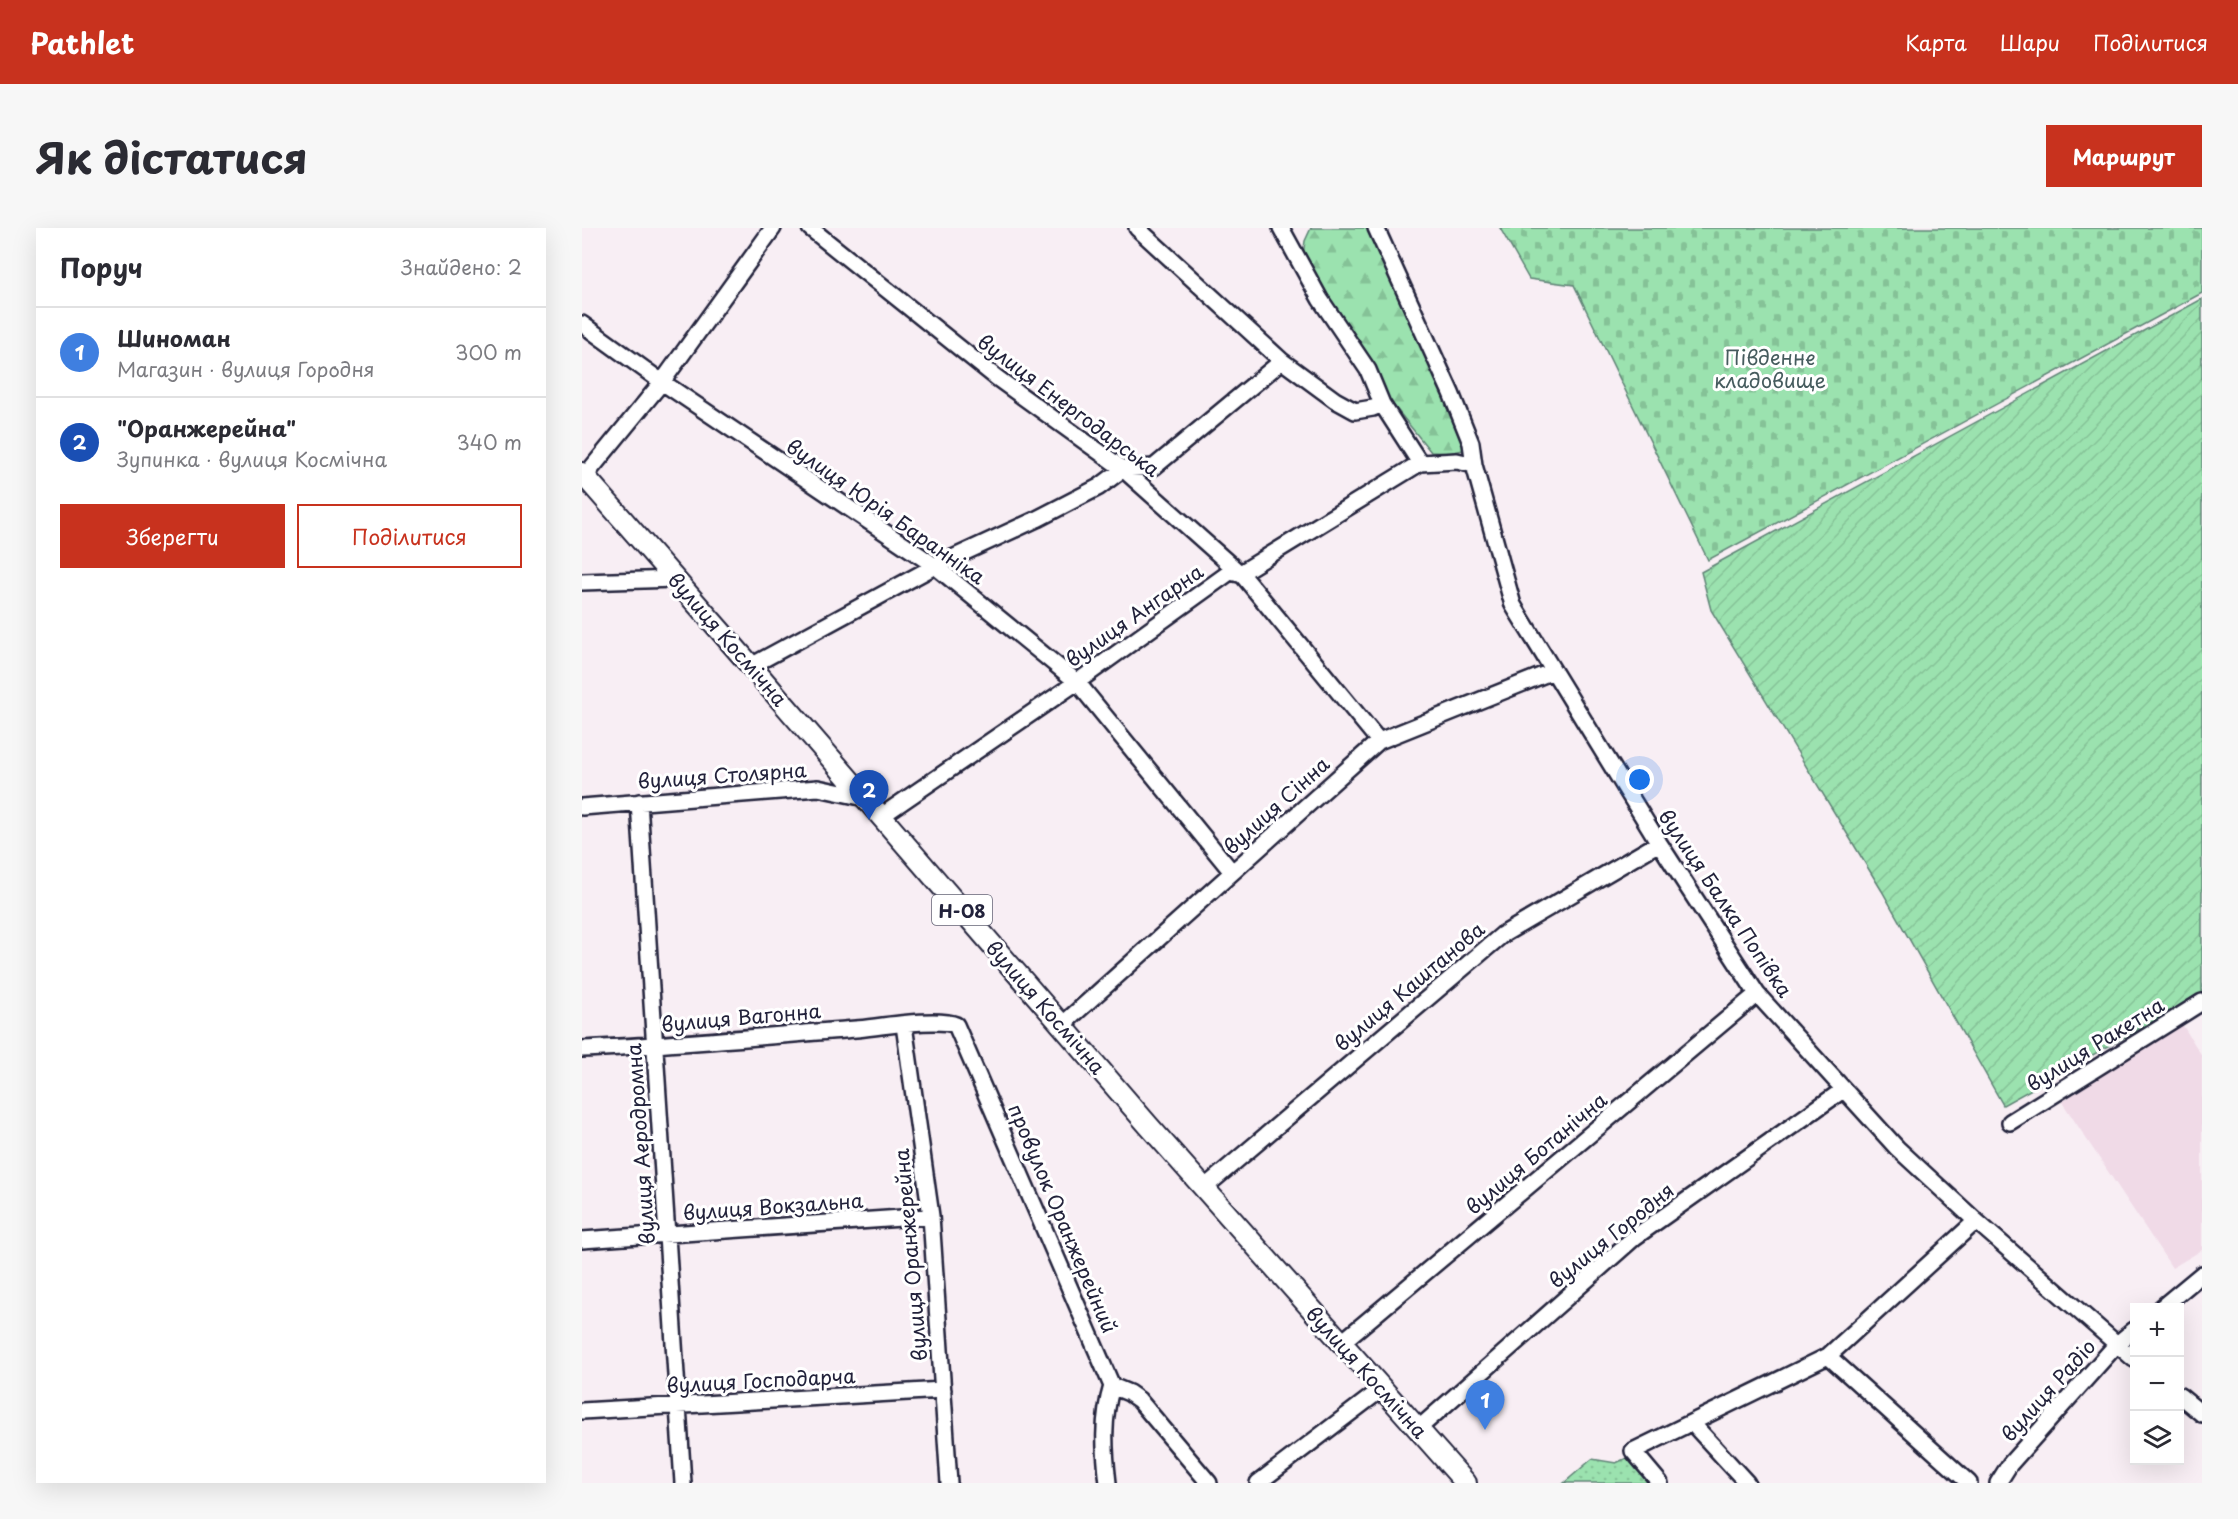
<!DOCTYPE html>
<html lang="uk">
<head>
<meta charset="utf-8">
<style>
  body { margin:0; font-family:"Playpen Sans",sans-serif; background:#f7f7f7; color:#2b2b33 }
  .controls { position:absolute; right:18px; bottom:18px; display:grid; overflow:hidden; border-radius:0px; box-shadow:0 6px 24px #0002 }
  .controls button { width:54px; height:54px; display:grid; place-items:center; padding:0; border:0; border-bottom:2px solid #e1e1e2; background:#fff; color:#2b2b33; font:30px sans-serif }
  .you { position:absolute; left:1058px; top:552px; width:21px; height:21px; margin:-15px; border:4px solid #fff; border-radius:50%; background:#1a73e8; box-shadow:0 0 0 9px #1a73e833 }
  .badge { display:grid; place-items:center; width:39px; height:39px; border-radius:50%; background:#c8321e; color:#fff; font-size:20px; font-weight:700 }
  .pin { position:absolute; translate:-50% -50px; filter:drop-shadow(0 2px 3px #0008) }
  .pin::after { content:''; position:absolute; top:32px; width:21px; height:18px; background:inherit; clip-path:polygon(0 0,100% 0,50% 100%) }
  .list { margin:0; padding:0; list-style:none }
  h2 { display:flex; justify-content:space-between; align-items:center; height:78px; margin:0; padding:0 24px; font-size:26px }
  h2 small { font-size:20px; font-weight:400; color:#7c7c81 }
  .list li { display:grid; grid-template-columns:39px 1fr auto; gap:18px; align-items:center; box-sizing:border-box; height:90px; padding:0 24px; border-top:2px solid #e1e1e2 }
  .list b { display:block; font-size:22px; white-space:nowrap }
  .list p { margin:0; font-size:20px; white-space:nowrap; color:#7c7c81 }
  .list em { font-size:20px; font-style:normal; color:#7c7c81 }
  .actions { display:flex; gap:12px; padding:18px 24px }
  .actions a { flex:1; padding:14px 0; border:2px solid #c8321e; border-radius:0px; text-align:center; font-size:21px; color:#c8321e }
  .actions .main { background:#c8321e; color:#fff }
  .icon { flex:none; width:33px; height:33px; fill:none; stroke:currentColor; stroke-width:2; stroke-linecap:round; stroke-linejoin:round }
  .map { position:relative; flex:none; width:1620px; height:1255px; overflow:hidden; border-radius:0px }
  header { display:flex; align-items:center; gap:36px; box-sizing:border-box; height:84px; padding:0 30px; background:#c8321e; color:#fff }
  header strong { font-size:28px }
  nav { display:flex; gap:33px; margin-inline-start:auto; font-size:21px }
  .intro { display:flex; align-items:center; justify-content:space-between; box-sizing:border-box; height:144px; padding:0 36px }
  h1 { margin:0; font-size:42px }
  .button { padding:15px 27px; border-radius:0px; background:#c8321e; color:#fff; font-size:21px; font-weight:700 }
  main { display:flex; gap:36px; padding:0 36px }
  aside { flex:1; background:#fff; border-radius:0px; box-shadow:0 6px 24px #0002 }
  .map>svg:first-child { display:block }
  .built { fill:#f0dae7 }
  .forest { fill:url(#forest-firs); stroke:#5e8275; stroke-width:1.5 }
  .cemetery { fill:url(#cemetery-stones); stroke:#5e8275; stroke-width:1.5 }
  .park { fill:url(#park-dots); stroke:#5e8275; stroke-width:1.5 }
  .garden { fill:url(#garden-furrows); stroke:#5e8275; stroke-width:1.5 }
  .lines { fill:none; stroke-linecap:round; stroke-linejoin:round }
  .minor-casing { stroke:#22223b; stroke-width:20 }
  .major-casing { stroke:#22223b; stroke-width:24 }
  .minor { stroke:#fff; stroke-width:15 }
  .major { stroke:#fff; stroke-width:20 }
  .labels { text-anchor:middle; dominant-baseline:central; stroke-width:6; stroke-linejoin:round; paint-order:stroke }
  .shield { fill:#fff; stroke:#646476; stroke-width:1.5 }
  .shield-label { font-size:18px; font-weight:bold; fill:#22223b }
  .park-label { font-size:20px; fill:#465c5e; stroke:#fff }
  .street-label { font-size:20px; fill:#22223b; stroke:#fff }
</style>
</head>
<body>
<header>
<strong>Pathlet</strong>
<nav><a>Карта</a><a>Шари</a><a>Поділитися</a></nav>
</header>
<div class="intro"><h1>Як дістатися</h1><a class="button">Маршрут</a></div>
<main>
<aside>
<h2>Поруч<small>Знайдено: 2</small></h2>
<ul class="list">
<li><span class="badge" style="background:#3f7fe0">1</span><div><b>Шиноман</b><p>Магазин · вулиця Городня</p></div><em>300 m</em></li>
<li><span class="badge" style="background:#1a4fb4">2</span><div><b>&quot;Оранжерейна&quot;</b><p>Зупинка · вулиця Космічна</p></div><em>340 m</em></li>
</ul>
<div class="actions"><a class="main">Зберегти</a><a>Поділитися</a></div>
</aside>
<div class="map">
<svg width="1620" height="1255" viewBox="0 0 1620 1255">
  <defs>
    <pattern id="forest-firs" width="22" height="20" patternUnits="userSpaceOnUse" patternTransform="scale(1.5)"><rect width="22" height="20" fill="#9be2af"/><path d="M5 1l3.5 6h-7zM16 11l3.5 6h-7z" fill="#85c297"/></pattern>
    <pattern id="cemetery-stones" width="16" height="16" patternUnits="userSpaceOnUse" patternTransform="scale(1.5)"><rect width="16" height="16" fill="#9be2af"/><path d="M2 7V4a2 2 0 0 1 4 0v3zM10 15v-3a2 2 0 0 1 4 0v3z" fill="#85c297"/></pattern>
    <pattern id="park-dots" width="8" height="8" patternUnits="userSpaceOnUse" patternTransform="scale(1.5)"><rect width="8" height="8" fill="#9be2af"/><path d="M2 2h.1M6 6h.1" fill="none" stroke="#85c297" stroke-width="1.8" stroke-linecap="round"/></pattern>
    <pattern id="garden-furrows" width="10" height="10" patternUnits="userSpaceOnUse" patternTransform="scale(1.5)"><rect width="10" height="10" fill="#9be2af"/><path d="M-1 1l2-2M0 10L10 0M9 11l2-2" fill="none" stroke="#85c297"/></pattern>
  </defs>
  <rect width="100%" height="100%" fill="#f8eef4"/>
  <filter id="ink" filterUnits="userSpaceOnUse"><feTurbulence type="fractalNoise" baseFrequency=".0167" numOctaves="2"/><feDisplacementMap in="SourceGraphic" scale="12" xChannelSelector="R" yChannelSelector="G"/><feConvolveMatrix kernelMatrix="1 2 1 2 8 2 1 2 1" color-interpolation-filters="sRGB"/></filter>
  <g filter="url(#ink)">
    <path class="built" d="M 1598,793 L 1620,828 L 1620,1022 L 1590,1040 L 1480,874 Z"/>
    <path class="forest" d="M 729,0 L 787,0 L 877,198 L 881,222 L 867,225 L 849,224 L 804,168 L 721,27 L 723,13 Z"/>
    <path class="cemetery" d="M 918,0 L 1620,0 L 1620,65 L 1126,332 L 992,57 L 947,51 Z"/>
    <path class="park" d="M 1049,1228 L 1072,1255 L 982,1255 L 1010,1231 L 1034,1235 Z"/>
    <path class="garden" d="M 1620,71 L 1620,766 L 1421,877 L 1300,663 L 1129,382 L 1119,344 Z"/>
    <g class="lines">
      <defs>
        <path id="minor" d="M 228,0 L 415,150 L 541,241 L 662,349 L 797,513
          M 555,0 L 700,133 L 753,172 L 773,183 L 791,180 L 800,176
          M 699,0 L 738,71 L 786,142 L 800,176 L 838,235 L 875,233 L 892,237
          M 794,0 L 869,165 L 889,215 L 892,237 L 931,377 L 1077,615 L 1175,766 L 1315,920 L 1394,993 L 1552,1131
          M 0,96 L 80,154 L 353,338 L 495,454 L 650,644
          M 3,248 L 80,154 L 191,0
          M 0,354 L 93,351
          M 169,438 L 353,338 L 455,291 L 517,259 L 541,241 L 572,239 L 700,133
          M 57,574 L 101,1255
          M 0,579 L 236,560 L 283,570
          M 298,589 L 495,454 L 648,344 L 657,346 L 838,235
          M 322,797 L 349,988 L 367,1255
          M 480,797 L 797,513 L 971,443
          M 0,821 C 92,817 183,808 274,801 C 297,799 356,789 374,797 L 530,1158 C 520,1191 522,1221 526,1255
          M 1428,894 L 1620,774
          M 622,960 L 920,707 L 1077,615
          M 0,1012 L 349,988
          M 1579,1080 L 1620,1046
          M 759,1115 L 1175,766
          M 1246,1128 L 1387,1255
          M 530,1158 L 547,1165 L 557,1172 L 627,1255
          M 1598,1168 L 1620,1186
          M 0,1183 L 361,1162
          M 1110,1195 L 1165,1255
          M 836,1201 L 1053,1009 L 1261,862
          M 676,1255 L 801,1160
          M 1078,1255 L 1051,1223 L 1246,1128 L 1394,993
          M 1416,1255 L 1428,1236 L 1535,1116 L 1552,1102"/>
        <path id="major" d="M 0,245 L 169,438 L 566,897 L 884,1255"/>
      </defs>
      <use href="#minor" class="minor-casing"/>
      <use href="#major" class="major-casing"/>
      <use href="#minor" class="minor"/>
      <use href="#major" class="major"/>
    </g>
  </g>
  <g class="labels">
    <rect class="shield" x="350" y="667" width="60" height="30" rx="4.5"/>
    <g class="shield-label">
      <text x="380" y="682">Н-08</text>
    </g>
    <g class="park-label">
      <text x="1188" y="129">Південне<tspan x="1188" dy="23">кладовище</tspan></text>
    </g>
    <g class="street-label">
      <text transform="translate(487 177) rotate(37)">вулиця Енергодарська</text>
      <text transform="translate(304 283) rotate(35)">вулиця Юрія Баранніка</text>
      <text transform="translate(552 387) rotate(-35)">вулиця Ангарна</text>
      <text transform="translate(146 411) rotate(49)">вулиця Космічна</text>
      <text transform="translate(140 547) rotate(-4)">вулиця Столярна</text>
      <text transform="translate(694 577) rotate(-42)">вулиця Сінна</text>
      <text transform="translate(1144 675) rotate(56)">вулиця Балка Попівка</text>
      <text transform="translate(827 758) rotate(-40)">вулиця Каштанова</text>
      <text transform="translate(464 779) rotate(49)">вулиця Космічна</text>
      <text transform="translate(159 789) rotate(-5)">вулиця Вагонна</text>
      <text transform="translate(1513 816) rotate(-32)">вулиця Ракетна</text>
      <text transform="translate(58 916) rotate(-94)">вулиця Аеродромна</text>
      <text transform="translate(954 925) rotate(-40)">вулиця Ботанічна</text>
      <text transform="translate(191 978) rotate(-4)">вулиця Вокзальна</text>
      <text transform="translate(481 990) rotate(67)">провулок Оранжерейний</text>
      <text transform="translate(1029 1007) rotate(-39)">вулиця Городня</text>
      <text transform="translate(328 1027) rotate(-95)">вулиця Оранжерейна</text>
      <text transform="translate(785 1144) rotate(48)">вулиця Космічна</text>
      <text transform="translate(179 1152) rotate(-3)">вулиця Господарча</text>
      <text transform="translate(1466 1162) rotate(-48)">вулиця Радіо</text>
    </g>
  </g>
</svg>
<div class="controls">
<button>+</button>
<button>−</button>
<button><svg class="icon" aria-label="layers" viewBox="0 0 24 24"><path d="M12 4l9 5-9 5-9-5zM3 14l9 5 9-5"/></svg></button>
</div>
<div class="you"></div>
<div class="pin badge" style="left:903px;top:1202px;background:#3f7fe0">1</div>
<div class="pin badge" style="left:287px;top:592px;background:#1a4fb4">2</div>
</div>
</main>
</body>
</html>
